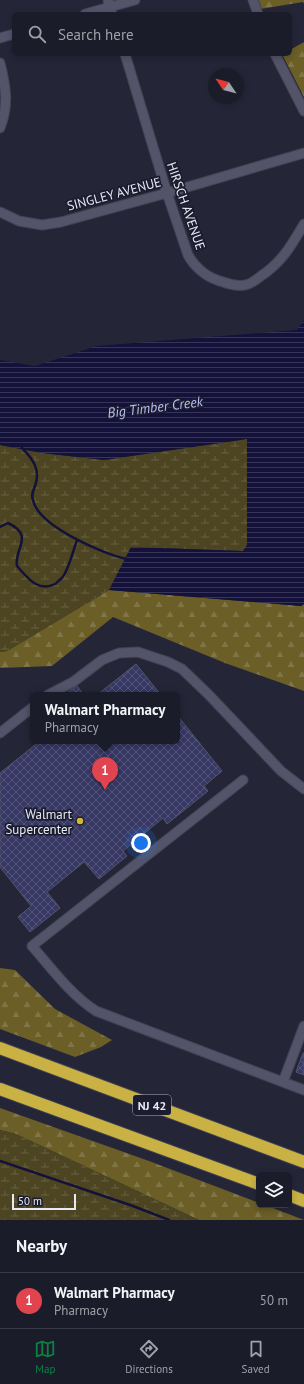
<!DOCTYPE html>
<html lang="en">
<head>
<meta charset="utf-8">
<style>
  body { margin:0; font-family:"PT Sans",sans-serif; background:#242532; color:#f1f3f6 }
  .controls { position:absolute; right:12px; bottom:12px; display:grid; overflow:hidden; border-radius:6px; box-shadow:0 2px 6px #0003 }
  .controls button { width:36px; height:36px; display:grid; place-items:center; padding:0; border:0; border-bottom:1px solid #393a47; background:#1b1c2a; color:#f1f3f6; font:20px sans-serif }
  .compass { position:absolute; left:208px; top:68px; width:36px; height:36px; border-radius:50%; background:#1b1c2a; box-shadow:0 2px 6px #0003; rotate:305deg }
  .scale { position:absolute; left:12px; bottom:10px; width:64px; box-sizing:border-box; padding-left:4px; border:2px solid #e7e9f5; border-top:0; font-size:11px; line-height:14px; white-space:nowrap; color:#e7e9f5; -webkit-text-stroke:3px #1b1c2e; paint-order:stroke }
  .you { position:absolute; left:141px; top:843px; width:14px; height:14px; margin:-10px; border:3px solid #fff; border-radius:50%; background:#1a73e8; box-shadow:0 0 0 6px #1a73e833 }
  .badge { display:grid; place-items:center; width:26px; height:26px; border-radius:50%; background:#0b8043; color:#fff; font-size:13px; font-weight:700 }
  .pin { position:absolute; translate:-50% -33px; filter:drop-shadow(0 1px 2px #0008) }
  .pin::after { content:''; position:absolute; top:21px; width:14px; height:12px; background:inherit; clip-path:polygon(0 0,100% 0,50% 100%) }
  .popup { position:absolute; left:30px; top:692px; width:150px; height:52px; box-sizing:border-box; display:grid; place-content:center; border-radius:6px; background:#1b1c2a; filter:drop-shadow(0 1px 3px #0005); font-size:13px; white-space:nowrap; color:#a0a1a8 }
  .popup b { font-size:15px; color:#f1f3f6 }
  .popup::after { content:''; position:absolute; left:50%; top:100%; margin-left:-8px; border:8px solid transparent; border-top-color:#1b1c2a }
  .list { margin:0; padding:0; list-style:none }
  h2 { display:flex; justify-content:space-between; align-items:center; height:52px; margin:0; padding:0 16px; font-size:17px }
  h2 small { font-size:13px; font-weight:400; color:#a0a1a8 }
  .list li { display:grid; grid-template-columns:26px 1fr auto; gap:12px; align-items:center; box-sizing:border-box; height:56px; padding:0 16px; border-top:1px solid #393a47 }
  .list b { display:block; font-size:15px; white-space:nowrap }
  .list p { margin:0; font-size:13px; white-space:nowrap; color:#a0a1a8 }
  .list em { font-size:13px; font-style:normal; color:#a0a1a8 }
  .icon { flex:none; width:22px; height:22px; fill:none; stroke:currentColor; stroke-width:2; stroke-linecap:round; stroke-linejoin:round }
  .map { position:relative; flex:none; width:304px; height:1220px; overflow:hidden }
  .search { position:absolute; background:#1b1c2a; box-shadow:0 2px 6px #0003; left:12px; right:12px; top:12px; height:44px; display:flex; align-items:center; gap:10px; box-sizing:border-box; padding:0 14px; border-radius:6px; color:#a0a1a8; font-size:15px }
  .sheet { height:108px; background:#1b1c2a }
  nav { display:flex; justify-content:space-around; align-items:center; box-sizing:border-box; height:56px; border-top:1px solid #393a47; background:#1b1c2a; font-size:11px; color:#a0a1a8 }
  nav a { display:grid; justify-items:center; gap:2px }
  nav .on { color:#0b8043 }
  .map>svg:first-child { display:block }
  .forest { fill:url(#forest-firs) }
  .wetland { fill:url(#wetland-marsh) }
  .water { fill:url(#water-rules) }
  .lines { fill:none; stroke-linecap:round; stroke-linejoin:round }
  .stream { stroke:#14113a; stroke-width:2.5 }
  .building { fill:url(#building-cross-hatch); stroke:#515368 }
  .minor-casing { stroke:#424352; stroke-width:11 }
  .highway-casing { stroke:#424352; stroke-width:14 }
  .minor { stroke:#53546a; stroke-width:9 }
  .highway { stroke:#cab144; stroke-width:12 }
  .poi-dot { fill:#d2b635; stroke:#1b1c2e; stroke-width:1.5 }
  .labels { text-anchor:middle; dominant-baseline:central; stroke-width:3.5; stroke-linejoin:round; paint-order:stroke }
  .shield { fill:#1b1c2e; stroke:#aaacb9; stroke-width:1 }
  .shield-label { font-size:12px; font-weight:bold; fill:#e7e9f5 }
  .street-label { font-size:13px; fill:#e7e9f5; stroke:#1b1c2e }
  .poi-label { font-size:13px; fill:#e7e9f5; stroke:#1b1c2e; text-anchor:end }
  .water-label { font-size:14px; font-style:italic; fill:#bbbffb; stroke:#1b1c2e }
</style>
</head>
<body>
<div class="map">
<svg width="304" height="1220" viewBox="0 0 304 1220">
  <defs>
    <pattern id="forest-firs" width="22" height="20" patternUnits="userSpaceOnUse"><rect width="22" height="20" fill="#6b5e27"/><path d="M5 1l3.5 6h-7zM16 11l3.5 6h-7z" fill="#807547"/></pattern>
    <pattern id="wetland-marsh" width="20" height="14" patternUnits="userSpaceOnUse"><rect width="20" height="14" fill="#4d4521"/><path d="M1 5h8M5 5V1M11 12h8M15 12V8" fill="none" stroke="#676042"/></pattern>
    <pattern id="water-rules" width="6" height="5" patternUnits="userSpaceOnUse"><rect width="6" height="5" fill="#14113a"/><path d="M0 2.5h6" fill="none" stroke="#363457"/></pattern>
    <pattern id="building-cross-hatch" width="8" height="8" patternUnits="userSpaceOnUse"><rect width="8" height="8" fill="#373864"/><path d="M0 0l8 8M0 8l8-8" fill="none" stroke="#54557b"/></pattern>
  </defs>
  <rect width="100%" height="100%" fill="#242638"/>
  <path class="forest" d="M 251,0 L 304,0 L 304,4 L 303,2 L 254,10 Z
    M 304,42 L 304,97 L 282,54 L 290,54 L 290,50 Z
    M 109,590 L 301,606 L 304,604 L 304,691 L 225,663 L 113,617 L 52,666 L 0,668 L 0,652 L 7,651 Z
    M 0,968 L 15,970 L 55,1009 L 112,1040 L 101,1047 L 75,1057 L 0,1029 Z
    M 0,1108 L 149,1161 L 259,1203 L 259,1205 L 265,1205 L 304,1220 L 199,1220 L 16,1134 L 0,1130 Z"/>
  <path class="wetland" d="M 247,439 L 247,545 L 243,551 L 131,547 L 109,590 L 7,651 L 0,652 L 0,445 L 42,453 L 104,460 Z
    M 0,1130 L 16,1134 L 199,1220 L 0,1220 Z"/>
  <path class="water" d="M 304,320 L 304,604 L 301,606 L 109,590 L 131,547 L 243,551 L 247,545 L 247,439 L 104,460 L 42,453 L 0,445 L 0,360 L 35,366 L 97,346 L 297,330 Z"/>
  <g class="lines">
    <path class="stream" d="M 22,448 C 33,459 41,470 35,486 C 33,491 31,495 33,500 C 38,526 103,554 127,559
      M 0,527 L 8,523 C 35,536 14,548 17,566 C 27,577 38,593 55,584 C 58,581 62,579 64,575 C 70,565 73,551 77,540
      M 0,1161 L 133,1206 L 169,1220"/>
  </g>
  <path class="building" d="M 136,664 L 161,695 L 97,695 Z
    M 77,686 L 84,695 L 65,695 L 72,689 Z
    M 177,715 L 222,771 L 204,786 L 208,791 L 167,824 L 163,818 L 123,851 L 127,856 L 99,879 L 84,862 L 47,892 L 60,908 L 30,932 L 18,917 L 31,906 L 0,867 L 0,773 L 40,741 L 177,741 Z
    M 303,1053 L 304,1053 L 304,1075 L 296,1072 Z"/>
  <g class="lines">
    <defs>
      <path id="minor" d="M 108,0 L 112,14
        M 253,0 L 258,14
        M 85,14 L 135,0
        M 0,38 L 14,34
        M 125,54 L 167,193 L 188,255 C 194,266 205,276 217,280 C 226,283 236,287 245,285 C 251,284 256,280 261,276 C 282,262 291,246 304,224
        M 275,54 L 304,111
        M 0,63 C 6,87 9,105 0,128
        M 0,212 L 19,221 L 42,225 L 61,222 L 167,193 L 304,153
        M 48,695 L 73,682 L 102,660 L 119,653 L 138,652 L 168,662 L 182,669 L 209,695 L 281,771 L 304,789
        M 0,733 L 33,707
        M 243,780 L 32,946 C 52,969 71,995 96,1011 L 304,1090
        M 283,1082 L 304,1026"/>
      <path id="highway" d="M 0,1048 L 304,1162
        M 0,1089 L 259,1184
        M 289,1195 L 304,1201"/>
    </defs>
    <use href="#minor" class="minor-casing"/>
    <use href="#highway" class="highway-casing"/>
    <use href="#minor" class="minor"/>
    <use href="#highway" class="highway"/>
  </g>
  <circle class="poi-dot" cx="80" cy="821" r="4"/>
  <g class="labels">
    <rect class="shield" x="133" y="1095" width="38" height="20" rx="3"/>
    <g class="shield-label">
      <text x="152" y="1105">NJ 42</text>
    </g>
    <g class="street-label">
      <text transform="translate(114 194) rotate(-15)">SINGLEY AVENUE</text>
      <text transform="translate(186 206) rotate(71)">HIRSCH AVENUE</text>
    </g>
    <g class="poi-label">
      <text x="72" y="814">Walmart<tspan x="72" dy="15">Supercenter</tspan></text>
    </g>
    <g class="water-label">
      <text transform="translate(155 407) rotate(-7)">Big Timber Creek</text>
    </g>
  </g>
</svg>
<div class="controls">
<button><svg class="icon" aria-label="layers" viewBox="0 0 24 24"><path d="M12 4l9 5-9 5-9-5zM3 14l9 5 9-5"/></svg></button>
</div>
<svg class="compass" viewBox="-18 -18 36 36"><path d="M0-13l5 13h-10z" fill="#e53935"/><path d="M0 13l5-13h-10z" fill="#a0a1a8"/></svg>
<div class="scale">50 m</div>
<div class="you"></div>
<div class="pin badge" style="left:105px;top:790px;background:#e0444e">1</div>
<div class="popup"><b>Walmart Pharmacy</b>Pharmacy</div>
<div class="search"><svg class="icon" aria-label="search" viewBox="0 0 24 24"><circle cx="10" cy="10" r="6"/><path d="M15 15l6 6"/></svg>Search here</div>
</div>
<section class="sheet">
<h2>Nearby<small></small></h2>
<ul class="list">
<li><span class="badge" style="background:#e0444e">1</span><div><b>Walmart Pharmacy</b><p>Pharmacy</p></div><em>50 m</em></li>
</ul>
</section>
<nav>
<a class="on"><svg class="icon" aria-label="map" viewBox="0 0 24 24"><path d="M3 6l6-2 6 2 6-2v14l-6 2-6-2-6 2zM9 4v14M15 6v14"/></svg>Map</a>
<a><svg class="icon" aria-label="directions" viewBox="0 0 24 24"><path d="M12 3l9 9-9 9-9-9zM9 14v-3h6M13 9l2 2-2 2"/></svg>Directions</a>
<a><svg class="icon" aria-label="saved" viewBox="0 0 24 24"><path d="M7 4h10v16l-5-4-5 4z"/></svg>Saved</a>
</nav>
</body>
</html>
